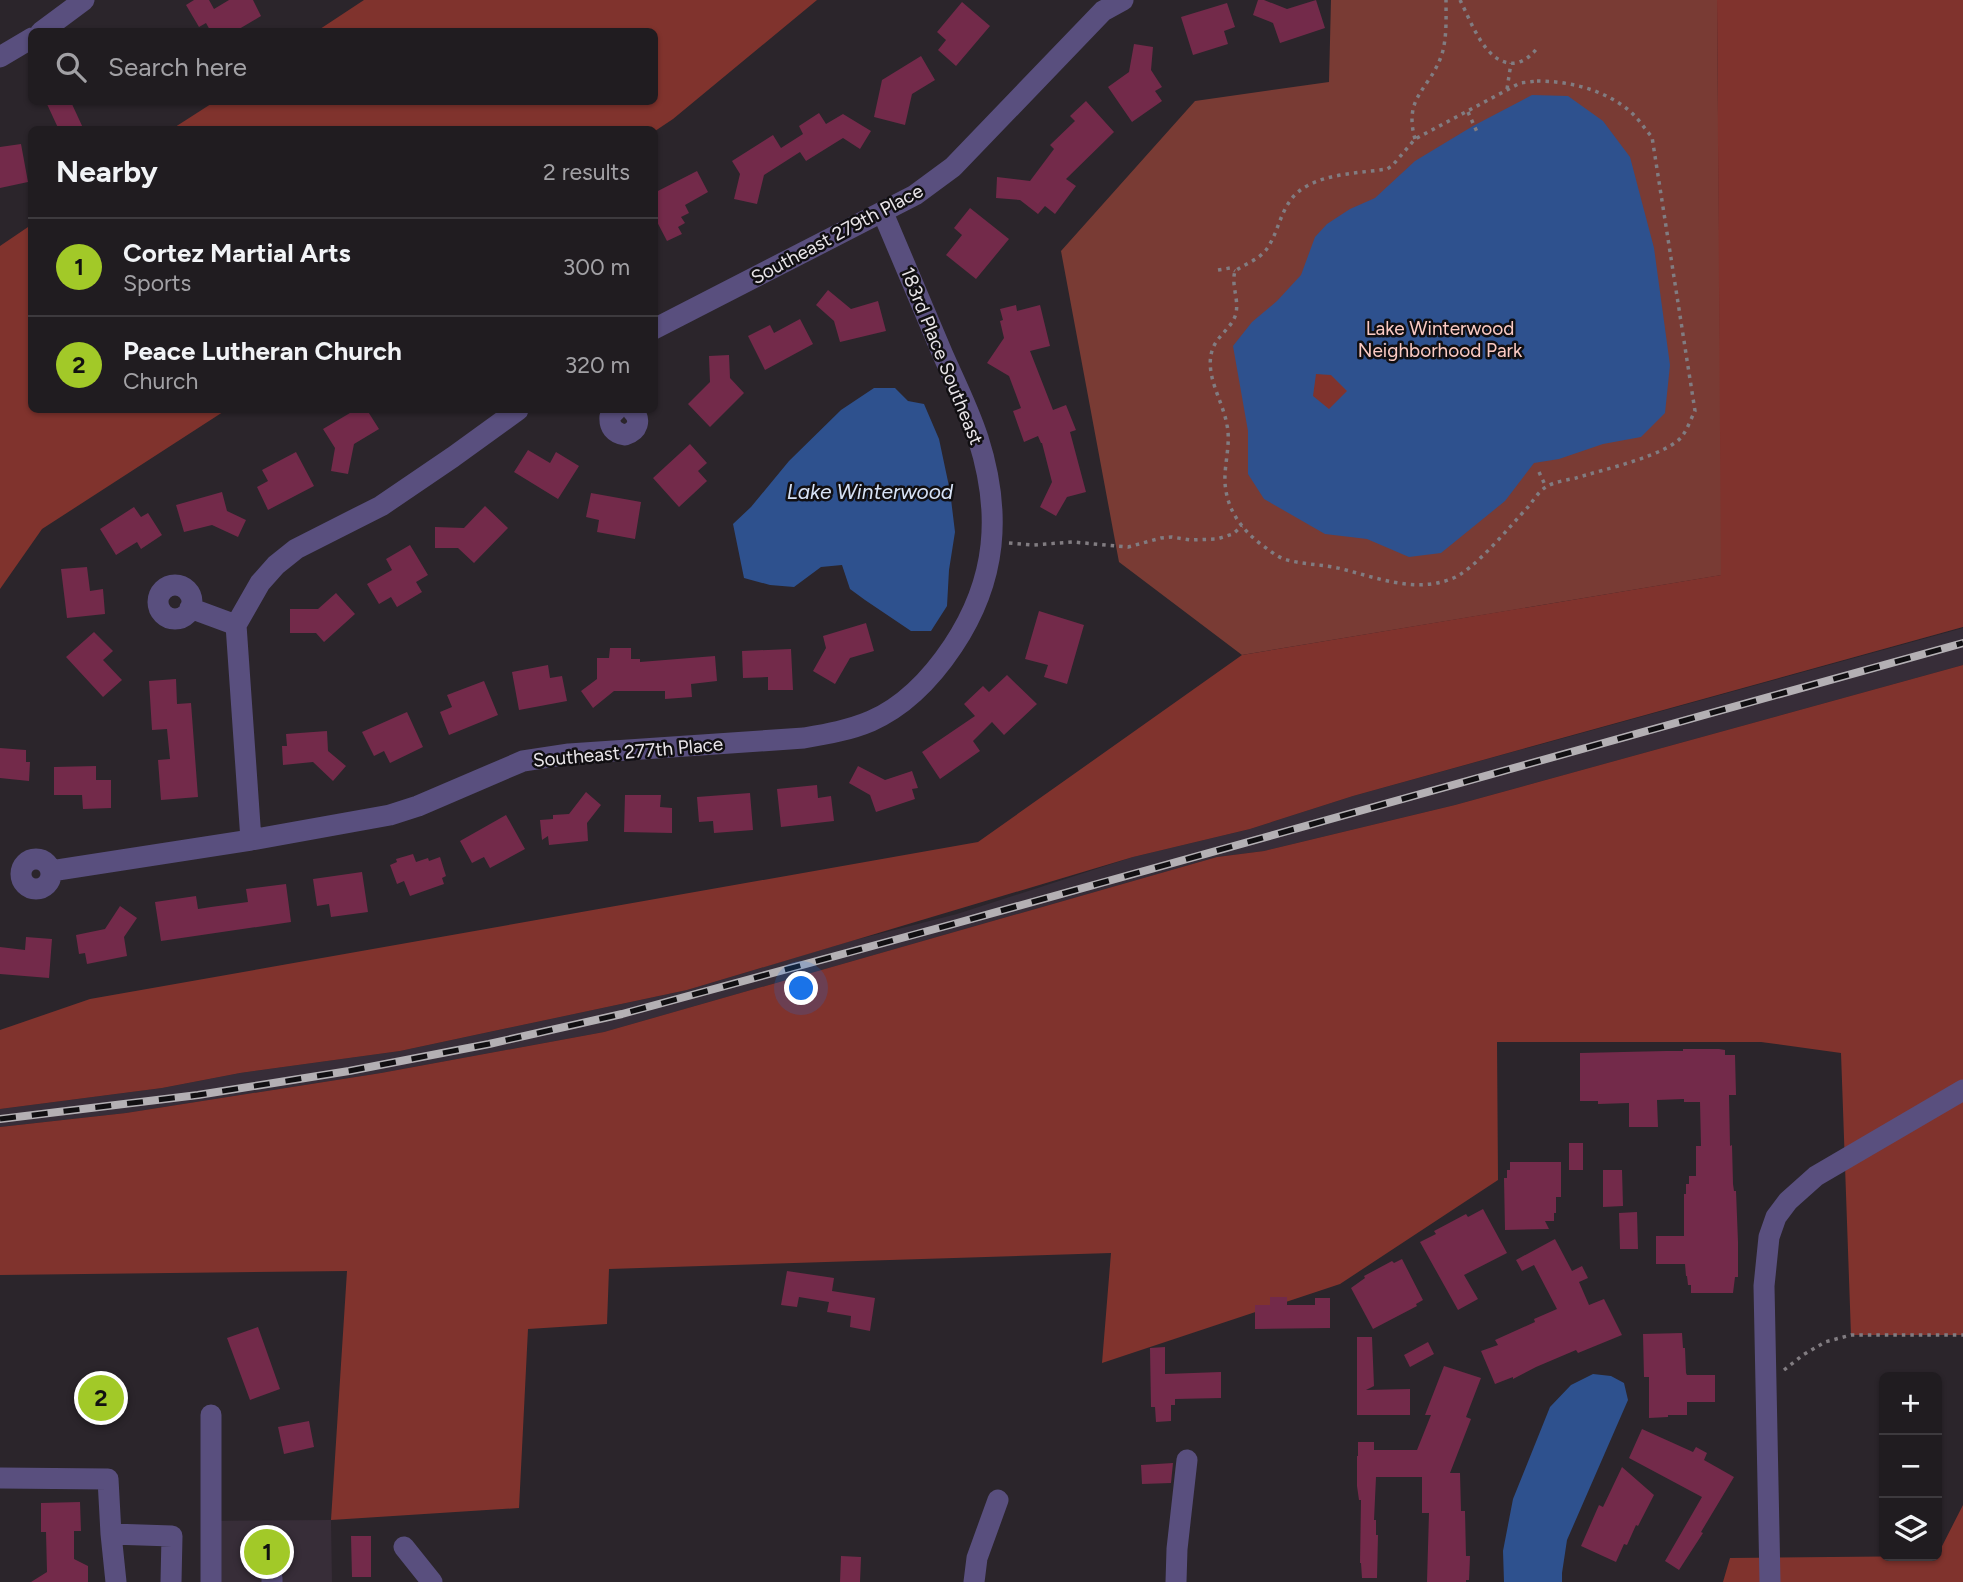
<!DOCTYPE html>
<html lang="en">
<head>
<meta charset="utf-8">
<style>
  body { margin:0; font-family:Figtree,sans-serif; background:#282529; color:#f1f3f6 }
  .controls { position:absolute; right:21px; bottom:21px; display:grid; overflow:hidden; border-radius:10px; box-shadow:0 2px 5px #0004 }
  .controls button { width:63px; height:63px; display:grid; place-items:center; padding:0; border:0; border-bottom:2px solid #3d3a3e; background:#201c20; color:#f1f3f6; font:35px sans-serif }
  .you { position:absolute; left:802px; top:989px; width:24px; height:24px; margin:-18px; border:5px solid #fff; border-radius:50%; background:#1a73e8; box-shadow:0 0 0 10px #1a73e833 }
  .badge { display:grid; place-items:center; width:46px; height:46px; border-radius:50%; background:#a2c928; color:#111; font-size:23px; font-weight:700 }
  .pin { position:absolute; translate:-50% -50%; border:4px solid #fff; box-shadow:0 2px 7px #0006 }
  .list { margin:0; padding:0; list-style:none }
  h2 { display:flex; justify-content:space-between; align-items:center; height:91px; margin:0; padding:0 28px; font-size:30px }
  h2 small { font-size:23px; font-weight:400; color:#a2a1a5 }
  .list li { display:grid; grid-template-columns:46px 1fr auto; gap:21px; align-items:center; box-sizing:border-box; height:98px; padding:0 28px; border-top:2px solid #3d3a3e }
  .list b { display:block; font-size:26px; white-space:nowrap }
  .list p { margin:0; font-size:23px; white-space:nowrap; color:#a2a1a5 }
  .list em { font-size:23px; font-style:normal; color:#a2a1a5 }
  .icon { flex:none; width:38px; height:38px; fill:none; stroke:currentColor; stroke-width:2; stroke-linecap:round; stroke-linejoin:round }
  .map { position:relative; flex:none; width:1963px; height:1582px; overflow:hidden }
  .search { position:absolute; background:#201c20; box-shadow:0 2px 5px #0004; left:28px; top:28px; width:630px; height:77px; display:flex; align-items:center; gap:18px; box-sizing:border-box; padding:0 24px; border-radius:10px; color:#a2a1a5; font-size:26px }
  .panel { position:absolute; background:#201c20; box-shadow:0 2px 5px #0004; left:28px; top:126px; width:630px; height:287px; border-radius:10px }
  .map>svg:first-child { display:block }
  .built { fill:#372d38 }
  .green { fill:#793b34 }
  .forest { fill:#80332d }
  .water { fill:#2e518e; fill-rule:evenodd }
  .building { fill:#732a4a }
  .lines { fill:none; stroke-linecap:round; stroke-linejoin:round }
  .path { stroke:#817c81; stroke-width:3.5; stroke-dasharray:3.5 5; stroke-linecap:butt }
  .minor { stroke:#594f7e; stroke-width:21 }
  .rail-casing { stroke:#b4b0b4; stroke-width:8 }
  .rail { stroke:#110f12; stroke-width:5; stroke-dasharray:16; stroke-linecap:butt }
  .labels { text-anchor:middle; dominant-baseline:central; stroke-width:5; stroke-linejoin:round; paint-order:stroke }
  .street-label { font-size:19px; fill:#e9e5e9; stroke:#110f12 }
  .park-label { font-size:19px; fill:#fbcbc4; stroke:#110f12 }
  .water-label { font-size:21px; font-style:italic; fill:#d7e2f5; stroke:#110f12 }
</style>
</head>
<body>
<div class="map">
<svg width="1963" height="1582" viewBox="0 0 1963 1582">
  <rect width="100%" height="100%" fill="#2b252b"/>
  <path class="built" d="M 1963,628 L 1963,665 L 1455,805 L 1264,851 L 1217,857 L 604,1032 L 381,1073 L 126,1113 L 0,1127 L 0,1109 L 162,1088 L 240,1073 L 400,1051 L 687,990 L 851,941 L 957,914 L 1133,857 L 1250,829 L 1353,796 Z
    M 331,1520 L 332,1582 L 203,1582 L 203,1521 Z"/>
  <path class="green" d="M 1331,0 L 1717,0 L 1722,575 L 1242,655 L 1119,562 L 1061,251 L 1195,101 L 1329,82 Z"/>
  <path class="forest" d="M 364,0 L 817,0 L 673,119 L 655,131 L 654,130 L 172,129 L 214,102 L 654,102 L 654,32 L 317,31 Z
    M 1717,0 L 1963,0 L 1963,627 L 1353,796 L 1250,829 L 1133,857 L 687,990 L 400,1051 L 240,1073 L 162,1088 L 0,1109 L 0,1030 L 90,999 L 978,842 L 1242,655 L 1721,575 Z
    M 31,225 L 32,410 L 226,410 L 42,529 L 0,589 L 0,246 Z
    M 1316,374 L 1331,375 L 1347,391 L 1329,410 L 1313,396 Z
    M 1963,665 L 1963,1335 L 1851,1335 L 1841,1053 L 1761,1042 L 1497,1042 L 1498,1180 L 1340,1284 L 1102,1363 L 1111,1253 L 609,1269 L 607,1324 L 528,1329 L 519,1508 L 331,1520 L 347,1271 L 0,1275 L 0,1127 L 126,1113 L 381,1073 L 604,1032 L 1217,857 L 1264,851 L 1455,805 Z
    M 1963,1505 L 1963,1582 L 1723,1582 L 1730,1558 L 1937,1556 Z"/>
  <path class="water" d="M 1532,95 L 1568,96 L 1603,121 L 1630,157 L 1654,248 L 1670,365 L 1665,413 L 1641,437 L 1603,444 L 1559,459 L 1534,463 L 1505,501 L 1441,553 L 1409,557 L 1367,539 L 1325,534 L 1264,499 L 1248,474 L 1248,431 L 1233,346 L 1252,322 L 1277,301 L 1301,275 L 1315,237 L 1327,224 L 1350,209 L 1375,198 L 1415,161 L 1473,126 ZM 1316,374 L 1331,375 L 1347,391 L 1329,409 L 1313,396 Z
    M 874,388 L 895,388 L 908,401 L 924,404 L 939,439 L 950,491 L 955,532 L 949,570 L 947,606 L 931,631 L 911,631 L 865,600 L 850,589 L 842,565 L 821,567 L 794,587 L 770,585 L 744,578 L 733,524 L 751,507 L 789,461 L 841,410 Z
    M 1593,1374 L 1611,1376 L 1624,1383 L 1628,1400 L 1567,1540 L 1562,1573 L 1562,1582 L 1504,1582 L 1503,1551 L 1513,1499 L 1550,1407 L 1571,1385 Z"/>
  <path class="building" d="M 194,0 L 209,0 L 214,9 L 229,0 L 253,0 L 261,16 L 234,32 L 211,32 L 206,23 L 199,27 L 186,5 Z
    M 1258,0 L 1264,0 L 1287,9 L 1316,0 L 1325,28 L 1280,43 L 1273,23 L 1253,15 Z
    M 962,2 L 990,26 L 956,66 L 938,50 L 946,40 L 937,32 Z
    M 1227,3 L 1235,27 L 1224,31 L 1228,44 L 1193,55 L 1181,17 Z
    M 1134,44 L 1153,47 L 1151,70 L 1162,87 L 1155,91 L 1162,101 L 1132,122 L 1108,87 L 1129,72 Z
    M 921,56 L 935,80 L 912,94 L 905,125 L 874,117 L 882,80 Z
    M 1086,101 L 1114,132 L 1066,179 L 1076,186 L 1055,214 L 1045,206 L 1038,214 L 1020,200 L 996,198 L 997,177 L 1030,181 L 1054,149 L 1050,145 L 1075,121 L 1070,116 Z
    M 46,102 L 71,102 L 84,130 L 59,130 Z
    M 819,113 L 826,124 L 843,114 L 871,131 L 860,149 L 843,138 L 806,161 L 800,152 L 764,175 L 757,204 L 734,199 L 740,174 L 732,161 L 773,135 L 781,148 L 803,134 L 799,126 Z
    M 21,144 L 28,182 L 0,188 L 0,147 Z
    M 697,171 L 708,192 L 685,205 L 689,213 L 681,217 L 685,223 L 678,227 L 682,234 L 667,241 L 654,216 L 654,193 Z
    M 970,208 L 1009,239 L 976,279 L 946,255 L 962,235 L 954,228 Z
    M 828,290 L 851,309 L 878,301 L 886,331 L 840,342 L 834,321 L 816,305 Z
    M 1016,305 L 1017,311 L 1040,305 L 1050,346 L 1030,351 L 1053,410 L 1066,405 L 1076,430 L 1070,432 L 1086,492 L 1067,497 L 1056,516 L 1040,507 L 1052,482 L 1042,443 L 1041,443 L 1038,436 L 1024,442 L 1013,411 L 1021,408 L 1009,376 L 987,363 L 1004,338 L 1000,321 L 1003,320 L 1000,309 Z
    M 800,319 L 813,344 L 765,370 L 748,336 L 770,325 L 774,333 Z
    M 729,355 L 730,378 L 744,393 L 710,427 L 688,404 L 710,382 L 709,356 Z
    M 355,410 L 367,410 L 379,429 L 354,444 L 348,474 L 331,471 L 335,448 L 323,429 Z
    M 690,444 L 707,463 L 698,471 L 707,481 L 679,507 L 653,478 Z
    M 528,450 L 550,463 L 556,452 L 579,466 L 558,499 L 514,472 Z
    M 296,452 L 314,486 L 268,510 L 257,487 L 268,481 L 262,470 Z
    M 222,492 L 227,511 L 246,520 L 238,537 L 212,525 L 184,532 L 176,505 Z
    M 591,493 L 641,502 L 635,539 L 597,532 L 599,520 L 586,517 Z
    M 485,506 L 508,528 L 474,563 L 458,548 L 435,548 L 435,527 L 464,528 Z
    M 134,507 L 141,517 L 148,513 L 162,535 L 141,549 L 137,542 L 116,555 L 100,529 Z
    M 410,545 L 428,575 L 416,582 L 422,592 L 397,607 L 391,597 L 379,604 L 367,584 L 392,570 L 386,559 Z
    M 87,567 L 90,591 L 103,589 L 105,614 L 67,618 L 61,569 Z
    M 336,593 L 355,614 L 324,642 L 316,633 L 290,633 L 290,609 L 318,609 Z
    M 1039,611 L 1084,625 L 1067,684 L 1044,677 L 1048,665 L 1025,659 Z
    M 866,623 L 874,651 L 850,658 L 835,684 L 813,671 L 826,648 L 823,636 Z
    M 94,632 L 113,651 L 103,660 L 122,680 L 103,697 L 66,657 Z
    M 610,648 L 631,648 L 631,659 L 640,659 L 640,662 L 715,656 L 717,681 L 691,684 L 692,697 L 665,699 L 665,691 L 614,691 L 593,708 L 581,691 L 597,679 L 597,658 L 609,658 Z
    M 791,649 L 793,690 L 768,690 L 768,677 L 743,678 L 742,651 Z
    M 548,665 L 550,678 L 562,676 L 567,701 L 519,710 L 512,672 Z
    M 1007,675 L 1037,704 L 1004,735 L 992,722 L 973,741 L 980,751 L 940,779 L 922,752 L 975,716 L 964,704 L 983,686 L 989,692 Z
    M 176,679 L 177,704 L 191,703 L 198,797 L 161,800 L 158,760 L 170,759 L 167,729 L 152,730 L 149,681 Z
    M 484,681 L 498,715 L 449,735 L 440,712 L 452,707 L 447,695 Z
    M 407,712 L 423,747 L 390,763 L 384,751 L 374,756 L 362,732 Z
    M 327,731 L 328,751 L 346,766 L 333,781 L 313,762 L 283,765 L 282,746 L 287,746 L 286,734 Z
    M 0,748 L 26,750 L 26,762 L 30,762 L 29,781 L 0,778 Z
    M 96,766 L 96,780 L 111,780 L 111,808 L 83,809 L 82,795 L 54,795 L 54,767 Z
    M 858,766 L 885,780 L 912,771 L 918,788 L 912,789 L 915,799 L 876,812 L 870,795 L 849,783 Z
    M 817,785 L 818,798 L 831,796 L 834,821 L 781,827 L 777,789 Z
    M 586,792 L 601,805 L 587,823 L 588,841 L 549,845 L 548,836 L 542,840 L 540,820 L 553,819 L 553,815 L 569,814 Z
    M 750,793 L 753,830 L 714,833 L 713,821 L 699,822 L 697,797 Z
    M 625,795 L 661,795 L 660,807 L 672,808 L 672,833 L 624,832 Z
    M 506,815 L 525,849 L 490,868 L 484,857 L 472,863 L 460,841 Z
    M 413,854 L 416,862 L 428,858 L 429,861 L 440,857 L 446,876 L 442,878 L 444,884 L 410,896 L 404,881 L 397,884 L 390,865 L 397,862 L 396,859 Z
    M 362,872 L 368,912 L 331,917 L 329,904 L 317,906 L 313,879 Z
    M 286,884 L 291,922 L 161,941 L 155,902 L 196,896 L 198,909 L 211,907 L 248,902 L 246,889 Z
    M 120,906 L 137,918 L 124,937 L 127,956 L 87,964 L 85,953 L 79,954 L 76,935 L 105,929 Z
    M 26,937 L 52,939 L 49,978 L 0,974 L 0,947 L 25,950 Z
    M 1683,1049 L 1719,1049 L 1725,1050 L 1725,1055 L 1735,1055 L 1736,1095 L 1729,1095 L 1730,1146 L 1732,1145 L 1733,1184 L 1734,1191 L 1736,1191 L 1738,1242 L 1738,1277 L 1735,1277 L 1733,1293 L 1691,1293 L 1691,1285 L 1688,1285 L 1687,1276 L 1686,1276 L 1685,1264 L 1656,1264 L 1656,1236 L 1684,1236 L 1684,1194 L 1686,1194 L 1686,1184 L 1689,1184 L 1689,1176 L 1696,1176 L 1696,1146 L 1701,1146 L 1700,1102 L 1684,1102 L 1684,1099 L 1657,1100 L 1658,1127 L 1629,1127 L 1629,1103 L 1598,1104 L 1598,1101 L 1580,1101 L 1580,1053 L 1666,1051 L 1683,1051 Z
    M 1569,1143 L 1583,1143 L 1583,1170 L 1569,1170 Z
    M 1510,1162 L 1561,1162 L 1561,1197 L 1556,1197 L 1556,1213 L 1554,1213 L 1554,1221 L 1545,1221 L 1549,1229 L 1505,1230 L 1504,1178 L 1507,1178 L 1507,1170 L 1510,1170 Z
    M 1603,1170 L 1622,1170 L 1623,1206 L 1603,1207 Z
    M 1483,1209 L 1507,1253 L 1464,1275 L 1478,1299 L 1458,1310 L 1420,1242 L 1436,1234 L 1434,1231 L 1466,1214 L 1468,1217 Z
    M 1637,1212 L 1638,1249 L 1620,1249 L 1619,1213 Z
    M 1555,1239 L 1572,1271 L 1582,1266 L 1588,1278 L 1579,1282 L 1589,1305 L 1604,1299 L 1622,1335 L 1578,1353 L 1576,1350 L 1536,1367 L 1513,1379 L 1513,1377 L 1495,1384 L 1481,1351 L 1498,1345 L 1495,1340 L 1535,1322 L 1534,1319 L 1557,1309 L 1534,1265 L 1522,1271 L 1516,1260 Z
    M 1402,1259 L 1423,1300 L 1416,1304 L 1417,1306 L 1373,1329 L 1351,1288 L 1365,1278 L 1364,1276 L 1392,1261 L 1394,1263 Z
    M 787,1271 L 834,1278 L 832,1291 L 875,1298 L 870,1331 L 850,1327 L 851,1316 L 827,1312 L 829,1302 L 799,1297 L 797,1307 L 781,1305 Z
    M 1270,1297 L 1287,1297 L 1287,1305 L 1315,1305 L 1315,1298 L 1330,1298 L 1330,1328 L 1255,1329 L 1255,1305 L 1270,1305 Z
    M 258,1327 L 280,1389 L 250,1400 L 227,1338 Z
    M 1682,1333 L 1683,1348 L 1685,1348 L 1686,1373 L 1687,1375 L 1715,1375 L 1715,1402 L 1687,1402 L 1687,1415 L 1668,1415 L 1668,1417 L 1649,1418 L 1649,1377 L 1644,1377 L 1643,1334 Z
    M 1357,1337 L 1372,1337 L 1374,1386 L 1366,1390 L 1410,1389 L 1410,1415 L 1357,1415 Z
    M 1428,1342 L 1434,1354 L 1410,1367 L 1404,1355 Z
    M 1165,1347 L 1165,1374 L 1221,1372 L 1221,1398 L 1175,1399 L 1175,1405 L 1171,1405 L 1171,1421 L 1156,1422 L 1155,1407 L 1151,1407 L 1150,1348 Z
    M 1444,1366 L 1481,1378 L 1466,1417 L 1471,1419 L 1450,1473 L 1460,1473 L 1461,1511 L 1465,1511 L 1466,1556 L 1470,1556 L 1469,1580 L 1466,1580 L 1466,1582 L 1427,1582 L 1429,1513 L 1422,1513 L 1422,1477 L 1376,1477 L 1374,1520 L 1376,1520 L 1376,1535 L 1378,1535 L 1377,1578 L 1362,1578 L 1361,1563 L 1360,1563 L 1361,1500 L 1359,1500 L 1357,1486 L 1357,1456 L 1358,1456 L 1358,1442 L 1374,1442 L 1374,1450 L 1417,1450 L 1431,1415 L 1425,1415 Z
    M 309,1421 L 314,1447 L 284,1454 L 278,1427 Z
    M 1642,1429 L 1693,1452 L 1696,1447 L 1707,1453 L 1704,1460 L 1734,1477 L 1701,1532 L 1703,1533 L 1679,1570 L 1665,1561 L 1702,1497 L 1629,1458 Z
    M 1173,1463 L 1171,1483 L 1142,1484 L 1141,1465 Z
    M 1622,1467 L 1654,1495 L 1638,1526 L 1636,1525 L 1627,1545 L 1624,1544 L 1616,1562 L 1581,1546 L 1599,1505 L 1603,1507 Z
    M 80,1502 L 81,1531 L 74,1531 L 74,1559 L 88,1566 L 88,1582 L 31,1582 L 47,1572 L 46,1532 L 41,1532 L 41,1503 Z
    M 351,1536 L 371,1536 L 371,1577 L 352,1577 Z
    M 841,1556 L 861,1557 L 860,1582 L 840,1582 Z"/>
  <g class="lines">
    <path class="path" d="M 1460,0 C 1471,21 1486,67 1516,63 C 1525,61 1532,55 1538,47
      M 1537,81 C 1568,81 1601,89 1626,108 C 1636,115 1644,128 1652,137 L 1695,411 C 1691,418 1688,428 1683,435 C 1670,455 1601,470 1576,478 C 1567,480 1553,482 1546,487 C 1539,491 1533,501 1528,507 C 1510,526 1474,571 1451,579 C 1414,593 1378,578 1342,569 C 1323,564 1303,565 1284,559 C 1276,556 1269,550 1262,545 C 1241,529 1227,510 1225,483 C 1224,464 1231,444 1227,425 C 1223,401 1203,373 1213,348 C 1218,335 1233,327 1236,313 C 1239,299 1231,285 1235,271 C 1245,264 1258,260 1266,250 C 1281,230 1280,200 1307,186 C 1330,173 1361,173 1387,169 L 1392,166 L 1415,139 L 1520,83 Z
      M 1507,89 L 1511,63
      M 1468,112 L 1478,134
      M 1415,139 C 1403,96 1430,90 1442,54 C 1447,37 1446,18 1446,0
      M 1218,270 L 1230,268 L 1235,271
      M 1539,472 L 1546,487
      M 1009,543 L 1033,545 L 1073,542 L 1128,547 L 1161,538 L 1172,537 L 1190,540 L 1217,539 L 1233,534 L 1242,526
      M 1784,1370 L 1803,1355 L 1825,1342 L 1851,1335 L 1963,1335"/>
    <path class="minor" d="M 41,32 L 84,0
      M 0,57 L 32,38
      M 654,329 L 915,195 L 953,167 L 1103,11 L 1123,0
      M 616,410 L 610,416 C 609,427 614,433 625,435 C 638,431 642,420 632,410
      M158 602a17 17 0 1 1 34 0a17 17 0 1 1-34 0Z
      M 190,608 L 236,625
      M 236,625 L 260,583 L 276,565 L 296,549 L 381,506 L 453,457 L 518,410
      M 236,625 L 251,840
      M21 874a15 15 0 1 1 30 0a15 15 0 1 1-30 0Z
      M 51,871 L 251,840 L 390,815 L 418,806 L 523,761 L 569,754 L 804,738 C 827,734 850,730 871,721 C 905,706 933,676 953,646 C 997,580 1002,513 978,438 C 969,410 955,382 943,355 C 923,307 903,260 883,213
      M 211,1415 L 211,1582
      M 0,1478 L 108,1479 L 111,1534
      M 404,1547 L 432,1582
      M 272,1578 L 272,1582
      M 116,1582 L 111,1534 L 172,1536 L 171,1582
      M 974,1582 L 977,1558 L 998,1500
      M 1176,1582 L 1177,1549 L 1187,1460
      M 1770,1582 L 1764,1286 L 1769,1237 L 1776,1217 L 1788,1201 L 1816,1176 L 1963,1090"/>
    <defs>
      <path id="rail" d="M 0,1119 L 198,1095 L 349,1071 L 489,1044 L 622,1014 L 957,923 L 1963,643"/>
    </defs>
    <use href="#rail" class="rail-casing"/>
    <use href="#rail" class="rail"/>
  </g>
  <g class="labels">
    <g class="street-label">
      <text transform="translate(837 234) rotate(-28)">Southeast 279th Place</text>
      <text transform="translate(942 356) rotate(68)">183rd Place Southeast</text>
      <text transform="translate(628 752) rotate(-5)">Southeast 277th Place</text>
    </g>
    <g class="park-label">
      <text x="1440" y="328">Lake Winterwood<tspan x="1440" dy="22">Neighborhood Park</tspan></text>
    </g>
    <g class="water-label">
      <text x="870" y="491">Lake Winterwood</text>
    </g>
  </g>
</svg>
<div class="controls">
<button>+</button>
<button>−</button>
<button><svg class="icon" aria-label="layers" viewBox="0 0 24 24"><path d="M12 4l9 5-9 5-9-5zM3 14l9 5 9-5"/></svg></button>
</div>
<div class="you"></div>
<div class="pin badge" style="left:267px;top:1552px">1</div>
<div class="pin badge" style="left:101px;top:1398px">2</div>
<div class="search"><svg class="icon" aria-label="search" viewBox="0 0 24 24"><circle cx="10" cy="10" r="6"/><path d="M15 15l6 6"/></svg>Search here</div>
<section class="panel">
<h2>Nearby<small>2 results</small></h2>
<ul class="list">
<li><span class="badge">1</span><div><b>Cortez Martial Arts</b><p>Sports</p></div><em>300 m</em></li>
<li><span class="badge">2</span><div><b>Peace Lutheran Church</b><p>Church</p></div><em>320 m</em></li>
</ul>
</section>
</div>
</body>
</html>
